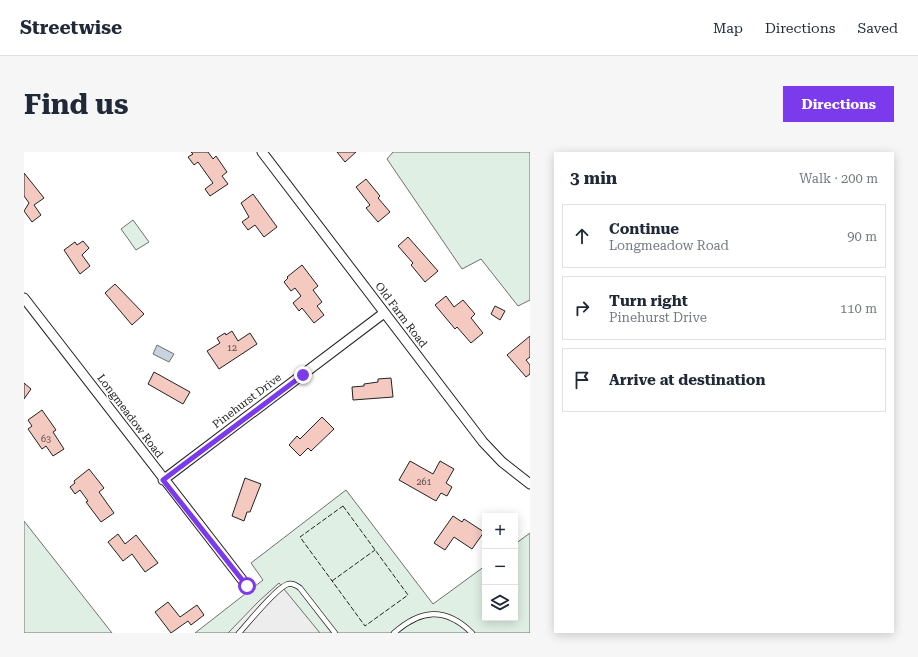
<!DOCTYPE html>
<html lang="en">
<head>
<meta charset="utf-8">
<style>
  body { margin:0; font-family:"Roboto Serif",serif; background:#f6f6f7; color:#1f2937 }
  .controls { position:absolute; right:12px; bottom:12px; display:grid; overflow:hidden; border-radius:0px; box-shadow:0 2px 10px #0003 }
  .controls button { width:36px; height:36px; display:grid; place-items:center; padding:0; border:0; border-bottom:1px solid #e0e1e3; background:#fff; color:#1f2937; font:20px sans-serif }
  .stop { position:absolute; width:12px; height:12px; margin:-9px; border:3px solid #7c3aed; border-radius:50%; background:#fff }
  .stop.end { background:#7c3aed; border-color:#fff; box-shadow:0 1px 4px #0008 }
  .list { margin:0; padding:0; list-style:none }
  h2 { display:flex; justify-content:space-between; align-items:center; height:52px; margin:0; padding:0 16px; font-size:17px }
  h2 small { font-size:13px; font-weight:400; color:#747a83 }
  .list li { display:grid; grid-template-columns:26px 1fr auto; gap:12px; align-items:center; box-sizing:border-box; height:64px; margin:0 8px 8px; padding:0 8px; border:1px solid #e0e1e3; border-radius:0px }
  .list b { display:block; font-size:15px; white-space:nowrap }
  .list p { margin:0; font-size:13px; white-space:nowrap; color:#747a83 }
  .list em { font-size:13px; font-style:normal; color:#747a83 }
  .icon { flex:none; width:22px; height:22px; fill:none; stroke:currentColor; stroke-width:2; stroke-linecap:round; stroke-linejoin:round }
  .map { position:relative; flex:none; width:506px; height:481px; overflow:hidden; border-radius:0px }
  header { display:flex; align-items:center; gap:24px; box-sizing:border-box; height:56px; padding:0 20px; background:#fff; border-bottom:1px solid #e0e1e3 }
  header strong { font-size:19px }
  nav { display:flex; gap:22px; margin-inline-start:auto; font-size:14px }
  .intro { display:flex; align-items:center; justify-content:space-between; box-sizing:border-box; height:96px; padding:0 24px }
  h1 { margin:0; font-size:28px }
  .button { padding:10px 18px; border-radius:0px; background:#7c3aed; color:#fff; font-size:14px; font-weight:700 }
  main { display:flex; gap:24px; padding:0 24px }
  aside { flex:1; background:#fff; border-radius:0px; box-shadow:0 2px 10px #0003 }
  .map>svg:first-child { display:block }
  .green { fill:#e0efe3; stroke:#6f6f6f }
  .parking { fill:#ededed; stroke:#6f6f6f }
  .water { fill:#c7d3dd; stroke:#6f6f6f }
  .building { fill:#f3c9c0; stroke:#222 }
  .lines { fill:none; stroke-linecap:round; stroke-linejoin:round }
  .lane-casing { stroke:#222; stroke-width:6 }
  .street-casing { stroke:#222; stroke-width:11 }
  .lane { stroke:#fff; stroke-width:4.5 }
  .street { stroke:#fff; stroke-width:9 }
  .fence { stroke:#222; stroke-width:1; stroke-dasharray:5 2; stroke-linecap:butt }
  .route { stroke:#7c3aed; stroke-width:5 }
  .labels { text-anchor:middle; dominant-baseline:central; stroke-width:3; stroke-linejoin:round; paint-order:stroke }
  .number-label { font-size:9px; fill:#564c4a }
  .street-label { font-size:11px; fill:#222; stroke:#fff }
</style>
</head>
<body>
<header>
<strong>Streetwise</strong>
<nav><a>Map</a><a>Directions</a><a>Saved</a></nav>
</header>
<div class="intro"><h1>Find us</h1><a class="button">Directions</a></div>
<main>
<div class="map">
<svg width="506" height="481" viewBox="0 0 506 481">
  <rect width="100%" height="100%" fill="#fff"/>
  <path class="green" d="M 369,0 L 506,0 L 506,148 L 494,154 L 457,107 L 438,117 L 363,7 Z
    M 109,68 L 125,90 L 112,98 L 97,77 Z
    M 322,338 L 409,452 L 461,414 L 461,466 L 491,466 L 491,392 L 506,381 L 506,481 L 171,481 L 239,428 L 227,411 Z
    M 0,369 L 88,481 L 0,481 Z"/>
  <path class="parking" d="M 255,431 L 296,481 L 204,481 L 235,449 Z"/>
  <path class="water" d="M 133,193 L 150,202 L 145,210 L 129,202 Z"/>
  <path class="building" d="M 167,0 L 184,0 L 189,7 L 192,4 L 203,20 L 198,24 L 204,32 L 186,44 L 181,37 L 189,31 L 174,10 L 170,13 L 164,5 L 169,2 Z
    M 313,0 L 332,0 L 321,10 Z
    M 0,21 L 20,46 L 10,53 L 17,63 L 8,70 L 0,59 L 5,51 L 0,44 Z
    M 342,27 L 356,44 L 354,46 L 366,60 L 354,70 L 342,56 L 346,53 L 332,35 Z
    M 229,42 L 253,75 L 240,85 L 231,73 L 224,78 L 218,70 L 225,65 L 217,51 Z
    M 384,85 L 414,119 L 401,130 L 387,113 L 389,111 L 374,94 Z
    M 59,89 L 65,96 L 58,103 L 66,114 L 56,122 L 40,98 L 51,90 L 53,93 Z
    M 278,113 L 294,134 L 289,138 L 298,150 L 293,154 L 300,163 L 290,171 L 278,156 L 275,159 L 269,151 L 277,144 L 271,136 L 267,139 L 260,130 L 264,126 L 263,125 Z
    M 91,132 L 120,162 L 108,173 L 81,141 Z
    M 422,144 L 430,155 L 439,148 L 451,162 L 447,166 L 459,181 L 447,191 L 433,175 L 431,177 L 411,153 Z
    M 471,154 L 481,159 L 476,168 L 467,162 Z
    M 208,179 L 214,189 L 226,181 L 233,192 L 195,217 L 183,199 L 196,191 L 193,186 L 201,181 L 202,183 Z
    M 506,184 L 506,205 L 502,208 L 506,213 L 506,222 L 502,225 L 483,203 Z
    M 130,220 L 166,240 L 159,252 L 124,232 Z
    M 367,226 L 369,245 L 329,248 L 328,235 L 340,234 L 340,232 L 354,230 L 354,227 Z
    M 0,231 L 7,237 L 0,247 Z
    M 18,258 L 32,278 L 29,280 L 40,297 L 29,304 L 22,294 L 18,297 L 4,277 L 8,274 L 4,268 Z
    M 298,265 L 310,277 L 287,299 L 284,296 L 276,304 L 265,293 L 273,284 L 276,287 Z
    M 386,309 L 409,322 L 416,309 L 430,317 L 422,331 L 428,335 L 423,344 L 417,341 L 412,349 L 375,328 Z
    M 65,317 L 80,336 L 75,340 L 90,361 L 77,370 L 62,350 L 64,349 L 56,338 L 51,342 L 46,335 L 51,331 L 50,329 Z
    M 221,326 L 237,332 L 226,360 L 223,360 L 220,369 L 208,364 Z
    M 429,364 L 438,370 L 440,367 L 460,380 L 448,397 L 430,385 L 421,398 L 410,391 Z
    M 94,382 L 101,392 L 112,383 L 134,411 L 121,420 L 108,402 L 99,409 L 84,390 Z
    M 144,450 L 156,465 L 173,453 L 180,463 L 167,473 L 164,469 L 147,481 L 131,460 Z"/>
  <g class="lines">
    <defs>
      <path id="lane" d="M 215,481 C 225,470 252,436 264,432 C 269,431 272,433 276,436 L 311,481
        M 370,481 C 396,458 421,454 448,481"/>
      <path id="street" d="M 238,0 L 459,290 L 478,310 L 506,332
        M 0,146 L 223,434
        M 139,328 L 360,161"/>
    </defs>
    <use href="#lane" class="lane-casing"/>
    <use href="#street" class="street-casing"/>
    <use href="#lane" class="lane"/>
    <use href="#street" class="street"/>
    <path class="fence" d="M 319,354 L 384,443 L 341,474 L 276,385 Z
      M 308,429 L 351,398"/>
  </g>
  <g class="lines">
    <path class="route" d="M 223,434 L 139,328 L 279,223"/>
  </g>
  <g class="labels">
    <g class="number-label">
      <text x="208" y="196">12</text>
      <text x="22" y="287">63</text>
      <text x="400" y="330">261</text>
    </g>
    <g class="street-label">
      <text transform="translate(377 163) rotate(53)">Old Farm Road</text>
      <text transform="translate(223 249) rotate(-37)">Pinehurst Drive</text>
      <text transform="translate(106 264) rotate(53)">Longmeadow Road</text>
    </g>
  </g>
</svg>
<div class="controls">
<button>+</button>
<button>−</button>
<button><svg class="icon" aria-label="layers" viewBox="0 0 24 24"><path d="M12 4l9 5-9 5-9-5zM3 14l9 5 9-5"/></svg></button>
</div>
<div class="stop" style="left:223px;top:434px"></div>
<div class="stop end" style="left:279px;top:223px"></div>
</div>
<aside>
<h2>3 min<small>Walk · 200 m</small></h2>
<ul class="list">
<li><svg class="icon" aria-label="ahead" viewBox="0 0 24 24"><path d="M12 20V5M6 11l6-6 6 6"/></svg><div><b>Continue</b><p>Longmeadow Road</p></div><em>90 m</em></li>
<li><svg class="icon" aria-label="right" viewBox="0 0 24 24"><path d="M7 20v-9h11M14 6l5 5-5 5"/></svg><div><b>Turn right</b><p>Pinehurst Drive</p></div><em>110 m</em></li>
<li><svg class="icon" aria-label="arrive" viewBox="0 0 24 24"><path d="M6 21V4h12l-3 4 3 4H6"/></svg><div><b>Arrive at destination</b></div></li>
</ul>
</aside>
</main>
</body>
</html>
